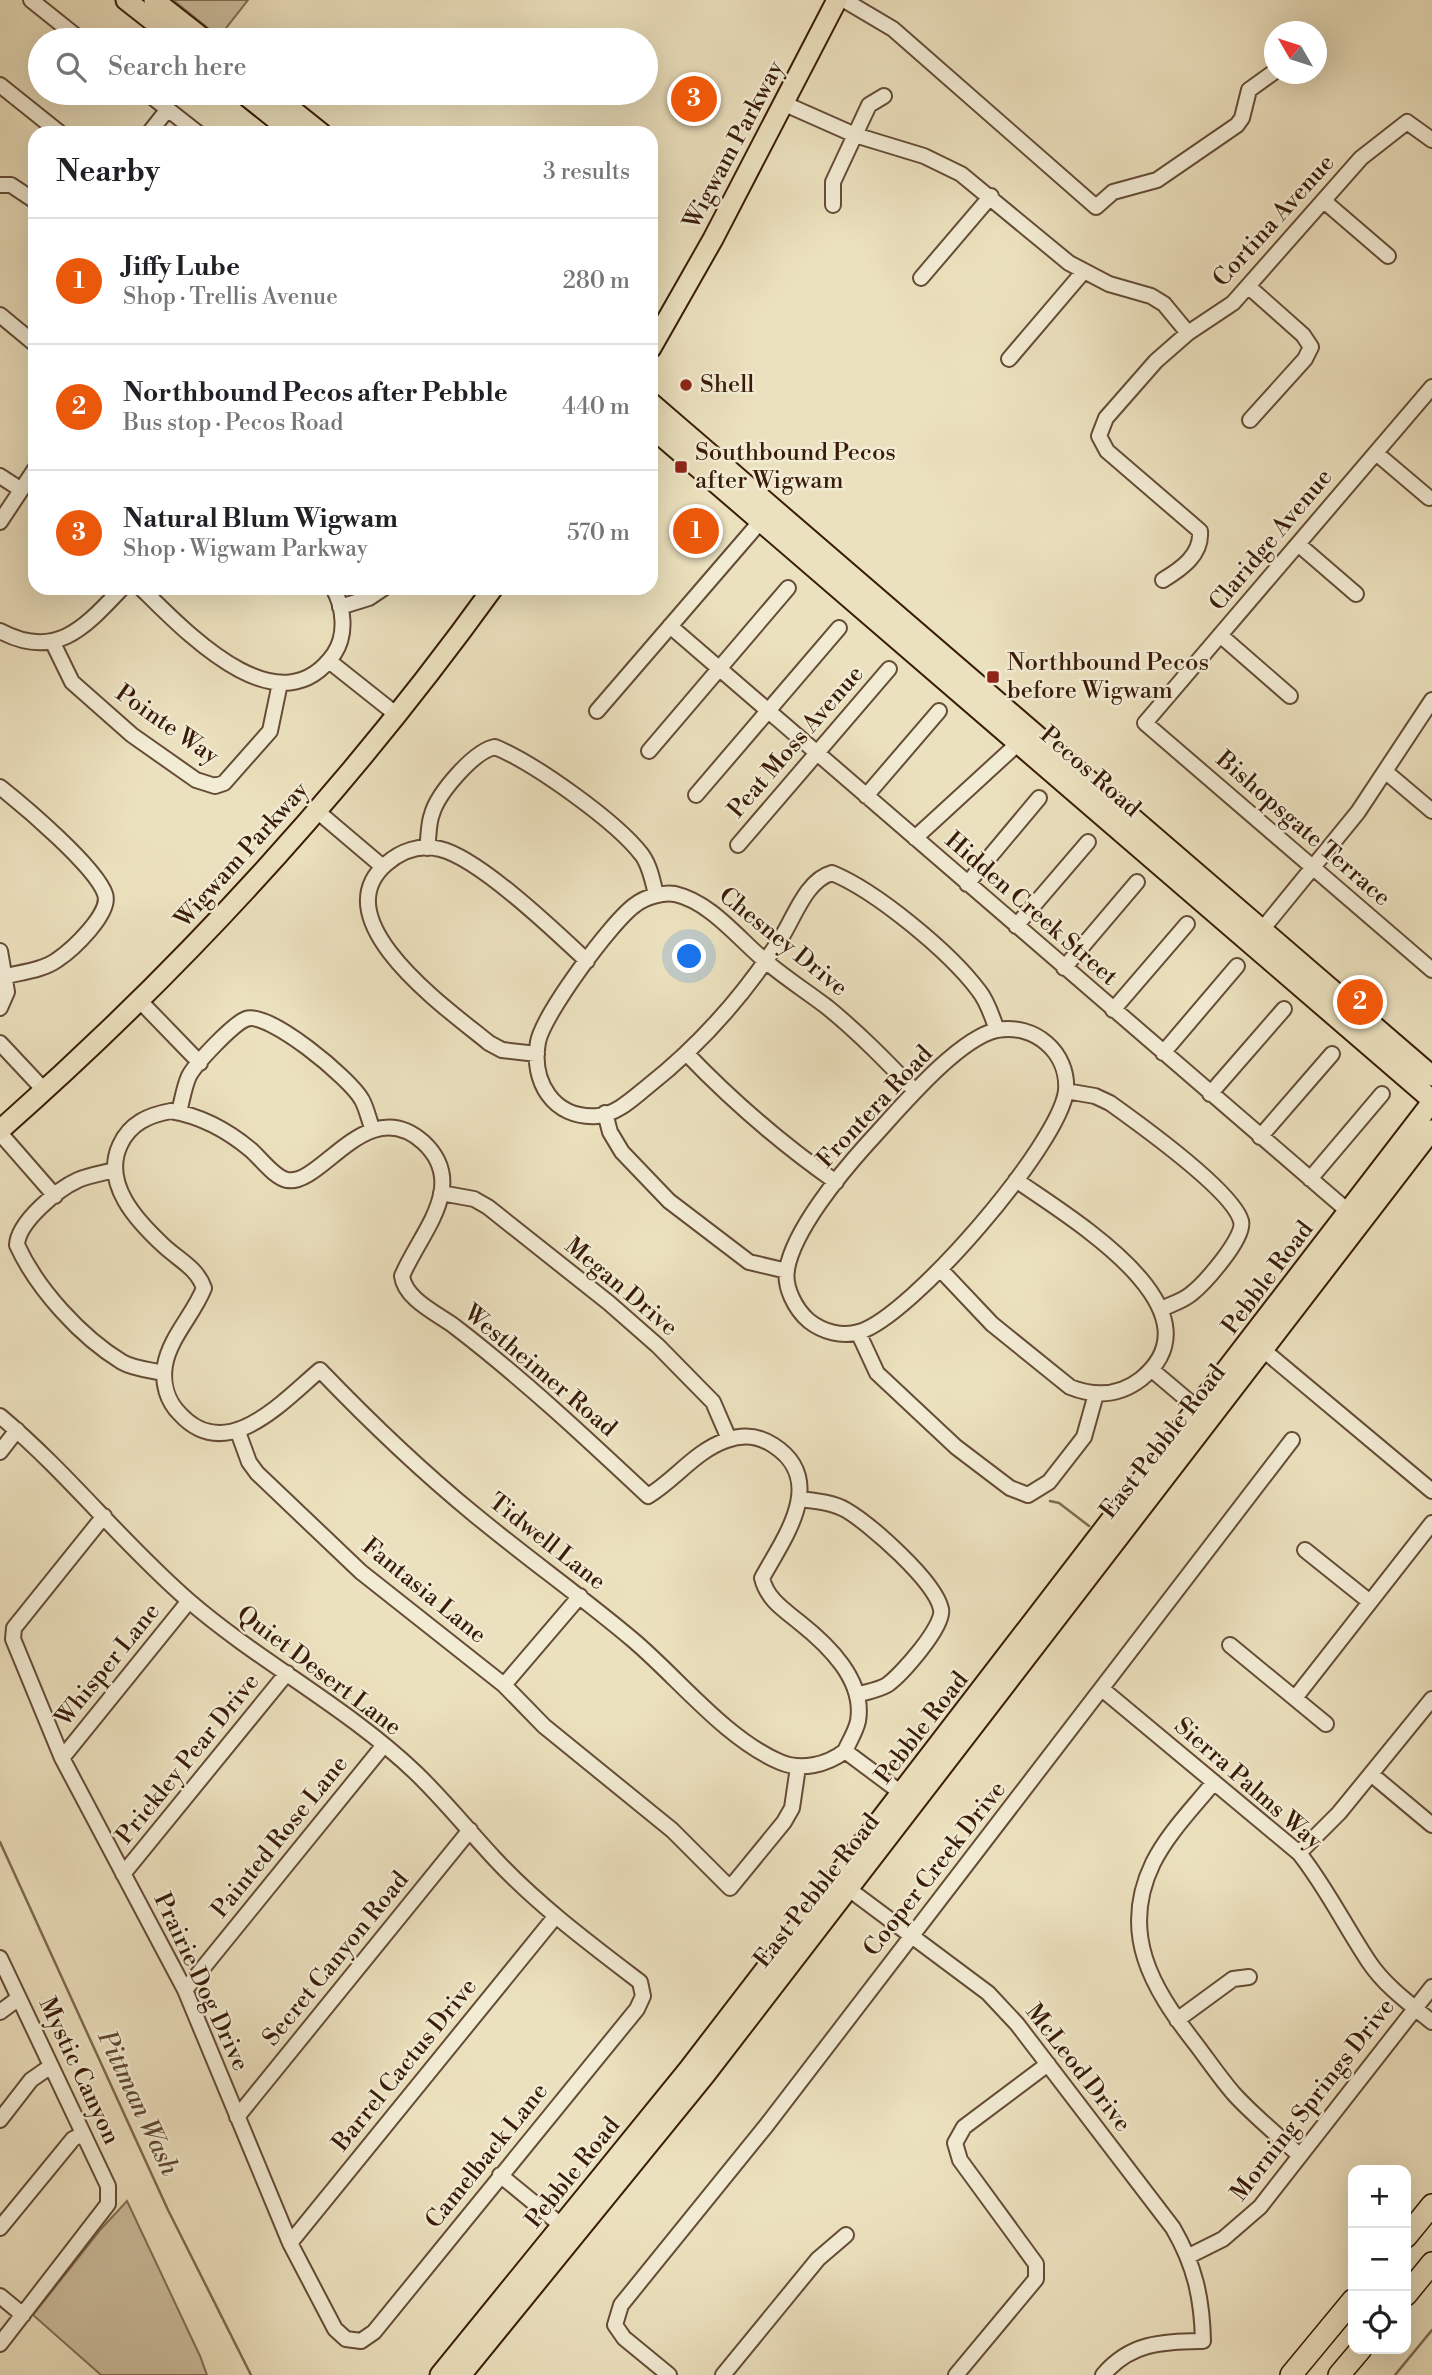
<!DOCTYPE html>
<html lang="en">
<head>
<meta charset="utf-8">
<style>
  body { margin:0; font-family:"Libre Bodoni",serif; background:#f2f2f2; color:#202124 }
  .controls { position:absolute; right:21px; bottom:21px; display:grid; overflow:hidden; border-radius:14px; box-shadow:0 7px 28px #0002 }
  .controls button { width:63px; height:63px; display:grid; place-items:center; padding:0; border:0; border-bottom:2px solid #e0e0e0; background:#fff; color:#202124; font:35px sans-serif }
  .compass { position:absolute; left:1264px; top:21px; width:63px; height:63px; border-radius:50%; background:#fff; box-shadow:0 7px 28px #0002; rotate:309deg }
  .you { position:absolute; left:690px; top:957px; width:24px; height:24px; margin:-18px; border:5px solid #fff; border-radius:50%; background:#1a73e8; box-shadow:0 0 0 10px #1a73e833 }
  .badge { display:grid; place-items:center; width:46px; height:46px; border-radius:50%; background:#ea580c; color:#fff; font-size:23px; font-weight:700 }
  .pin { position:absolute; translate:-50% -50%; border:4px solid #fff; box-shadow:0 2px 7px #0006 }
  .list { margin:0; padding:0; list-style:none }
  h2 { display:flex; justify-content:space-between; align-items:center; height:91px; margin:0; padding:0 28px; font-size:30px }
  h2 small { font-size:23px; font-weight:400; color:#757577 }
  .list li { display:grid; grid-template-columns:46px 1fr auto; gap:21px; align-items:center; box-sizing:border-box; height:126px; padding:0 28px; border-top:2px solid #e0e0e0 }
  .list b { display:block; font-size:26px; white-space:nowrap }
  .list p { margin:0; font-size:23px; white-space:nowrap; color:#757577 }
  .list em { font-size:23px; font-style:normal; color:#757577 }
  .icon { flex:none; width:38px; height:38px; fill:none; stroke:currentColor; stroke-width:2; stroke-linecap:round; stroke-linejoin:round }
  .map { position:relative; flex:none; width:1432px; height:2375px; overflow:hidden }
  .search { position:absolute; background:#fff; box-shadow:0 7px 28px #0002; left:28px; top:28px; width:630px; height:77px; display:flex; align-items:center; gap:18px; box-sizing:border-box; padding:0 24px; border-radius:38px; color:#757577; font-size:26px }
  .panel { position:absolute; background:#fff; box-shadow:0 7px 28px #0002; left:28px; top:126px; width:630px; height:469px; border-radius:21px }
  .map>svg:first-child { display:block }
  .green { fill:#cdbf9f; stroke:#826d54; stroke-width:2 }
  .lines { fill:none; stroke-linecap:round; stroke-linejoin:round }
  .stream { stroke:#7f6a50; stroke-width:2.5 }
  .minor-casing { stroke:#654c36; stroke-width:18 }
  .major-casing { stroke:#381b08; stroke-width:23 }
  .highway-casing { stroke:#381b08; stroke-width:24 }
  .minor { stroke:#f3ecd5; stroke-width:14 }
  .major { stroke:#ece1be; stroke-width:19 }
  .highway { stroke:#ece1be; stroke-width:21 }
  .poi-dot { fill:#8f2418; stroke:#f3ecd5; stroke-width:2.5 }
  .labels { text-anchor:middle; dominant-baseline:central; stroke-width:5; stroke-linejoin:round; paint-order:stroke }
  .street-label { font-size:24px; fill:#381b08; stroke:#f3ecd5 }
  .poi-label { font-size:24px; fill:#381b08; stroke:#f3ecd5; text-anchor:start }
  .water-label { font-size:26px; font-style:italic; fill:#624932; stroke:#f3ecd5 }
</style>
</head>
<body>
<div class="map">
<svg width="1432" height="2375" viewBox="0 0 1432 2375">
  <rect width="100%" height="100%" fill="#ece1be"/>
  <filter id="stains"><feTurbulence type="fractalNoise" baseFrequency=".00286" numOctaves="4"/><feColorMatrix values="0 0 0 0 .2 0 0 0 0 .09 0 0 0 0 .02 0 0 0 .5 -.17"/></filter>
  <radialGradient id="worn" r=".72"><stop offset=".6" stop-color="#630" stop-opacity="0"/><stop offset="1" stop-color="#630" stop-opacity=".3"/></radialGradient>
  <path class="green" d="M 173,0 L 248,0 L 219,37 Z
    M 127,2201 L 200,2356 L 207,2375 L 101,2375 L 33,2315 L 101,2229 Z"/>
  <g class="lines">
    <path class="stream" d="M 1050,1501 L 1059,1503 L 1089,1526
      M 0,1842 L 168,2210 L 251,2375
      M 1395,2375 L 1432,2330"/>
    <defs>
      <path id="minor" d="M 31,0 L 81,40
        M 844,0 L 893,29 L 1096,207 L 1113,192 L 1157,180 L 1237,125 L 1242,118 L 1249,90 L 1274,72
        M 0,85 L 60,133
        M 147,93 L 198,133
        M 785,104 L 855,135 L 924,156 L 961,174 L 1069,263 L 1109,284 L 1151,296 L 1164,304 L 1188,333
        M 149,133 L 168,109
        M 0,185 L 11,185 L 35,201
        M 1324,201 L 1388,256
        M 833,205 L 833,182 L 869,105 L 884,96
        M 921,278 L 991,196
        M 1249,287 L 1303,335 L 1311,347 L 1305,359 L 1250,420
        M 0,315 L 35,344
        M 1009,359 L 1084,271
        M 1432,387 L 1145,723 L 1432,970
        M 1376,453 L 1429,498
        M 0,476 L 20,489
        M 0,522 L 35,469
        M 1298,544 L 1356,594
        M 1163,580 C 1181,569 1202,555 1200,531 L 1107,451 L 1099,436 L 1106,418 L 1156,361 L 1188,333 L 1233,303 L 1361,158 L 1407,122 L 1432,140
        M 141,588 C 185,631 279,732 334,654 C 347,635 344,607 333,588
        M 340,607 L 369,598 L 384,588
        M 670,626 L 1349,1212 L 1352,1218
        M 0,631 C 56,661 85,627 122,588
        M 1220,635 L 1290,696
        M 52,641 L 72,682 L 132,735 L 196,780 L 215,786 L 224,783 L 270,731 L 280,683
        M 329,661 L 397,715
        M 597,711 L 760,522
        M 649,751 L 788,588
        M 1386,772 L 1432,811
        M 0,787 C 24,806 96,867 105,894 C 112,913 72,950 57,960 C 43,970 23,972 6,976
        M 696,795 L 839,628
        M 866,796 L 939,711
        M 317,811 L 383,867
        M 915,838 L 1025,737
        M 738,845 L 889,669
        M 427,848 C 429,837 428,824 432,814 C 438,793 474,751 495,747 C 534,763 616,821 642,855 C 650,866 653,882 656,895
        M 967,884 L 1039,798
        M 1016,926 L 1088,842
        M 1256,937 L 1358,812 L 1432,700
        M 0,951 L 7,992 L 0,1008
        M 1064,968 L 1137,882
        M 139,1000 L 200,1063
        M 1113,1010 L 1187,924
        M 997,1030 C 956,1039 896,1113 867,1144 C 840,1174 794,1230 787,1269 C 784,1287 795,1309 809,1321 C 823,1332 842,1337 859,1332 C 911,1317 1059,1145 1066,1091
        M 0,1043 L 45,1091
        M 686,1053 C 734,1103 779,1142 836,1182
        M 1163,1053 L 1237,966
        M 537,1054 L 502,1050 L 489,1043 C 449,1010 321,921 386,864 C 401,851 420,844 440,849 C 479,858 556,932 587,961
        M 915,1091 C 887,1062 859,1033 827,1007 C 806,991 784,977 763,959 C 737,937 710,902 675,894 C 663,892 645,897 635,905 C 612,921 543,1015 538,1042 C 531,1081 553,1119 597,1116 C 617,1114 632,1099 647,1087 C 699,1046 745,994 781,938 C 794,918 806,880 832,873 C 876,891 950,952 979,991 C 988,1002 992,1017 997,1030 C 1034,1023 1069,1052 1066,1091 L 1095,1096 L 1110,1103 C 1138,1123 1233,1191 1241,1221 C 1246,1237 1204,1284 1191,1294 C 1183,1301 1171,1304 1162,1309
        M 1210,1094 L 1284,1009
        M 171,1111 C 201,1116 227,1130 251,1150 C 261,1159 275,1178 287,1180 C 321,1187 367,1092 423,1142 C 470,1185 419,1234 402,1276 C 405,1299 436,1313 454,1326 C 522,1378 585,1437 648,1496 C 676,1479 695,1451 727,1440 C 743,1434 759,1436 773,1445 C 828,1480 784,1538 762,1578 C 767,1599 783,1609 799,1622 C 828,1645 865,1680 858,1721 C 856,1731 849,1742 845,1751 C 827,1765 801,1771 780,1762 C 726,1739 678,1678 633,1640 C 582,1597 527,1558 475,1515 C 420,1470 369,1421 320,1370 C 283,1401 227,1465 180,1414 C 167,1401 162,1383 165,1365 C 170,1337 194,1314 204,1288 C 197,1268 179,1260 164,1246 C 137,1221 102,1184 120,1145 C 130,1123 149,1115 171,1111 Z
        M 179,1112 C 182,1101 184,1087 189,1076 C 196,1063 233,1024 246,1019 C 268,1010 351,1079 362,1100 C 367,1109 369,1121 373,1130
        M 605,1113 L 610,1132 L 622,1152 L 669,1201 L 749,1262 L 787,1271
        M 0,1133 L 55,1196
        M 1260,1137 L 1332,1054
        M 115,1170 C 103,1173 90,1175 78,1180 C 58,1189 18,1222 17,1245 C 37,1289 81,1337 122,1362 C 134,1369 151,1370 164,1373
        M 1310,1179 L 1382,1094
        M 441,1193 L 474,1199 L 488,1207 L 609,1303 L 658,1346 L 713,1402 L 729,1439
        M 940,1269 L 992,1324 L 1070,1387 C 1095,1397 1119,1396 1141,1379 C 1227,1309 1065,1215 1016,1180
        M 858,1332 L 877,1373 L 956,1447 L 1010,1488 L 1028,1495 L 1049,1482 L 1084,1437 L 1096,1394
        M 1255,1343 L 1432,1491
        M 1152,1370 L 1204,1414
        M 0,1416 C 68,1473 122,1543 189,1601 C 261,1663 347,1707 416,1773 C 444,1800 468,1830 495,1859 C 538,1905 589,1943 640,1982 L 643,1996 L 637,2009 L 374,2332 L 361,2341 L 346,2339 L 335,2329 L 290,2243 L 185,1990 L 62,1758 L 13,1639 L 14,1628 L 104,1516
        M 238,1432 L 249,1462 L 257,1473 L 361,1572 L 504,1685 L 544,1726 L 672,1830 L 730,1888 L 784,1822 L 792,1808 L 798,1767
        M 0,1452 L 17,1430
        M 799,1499 C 815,1501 832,1502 846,1510 C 870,1524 935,1581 941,1609 C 945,1626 901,1675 887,1685 C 878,1690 866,1692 857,1695
        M 1305,1550 L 1370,1602
        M 1230,1645 L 1326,1724
        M 504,1685 L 580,1596
        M 1102,1689 L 1299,1853 C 1326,1887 1345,1926 1369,1962 C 1385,1986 1410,2004 1432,2022
        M 1295,1698 L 1432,1523
        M 845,1751 L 908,1798
        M 62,1758 L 189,1601
        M 1371,1774 L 1432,1825
        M 1214,1782 C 1193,1808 1168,1833 1153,1863 C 1119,1933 1152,1988 1195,2043 C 1208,2060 1220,2078 1234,2094 C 1254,2116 1278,2135 1300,2156
        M 1299,1853 L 1339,1813 L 1432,1699
        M 123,1874 L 287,1673
        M 842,1884 L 988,1993 L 1017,2024 L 1173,2228 C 1195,2266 1202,2298 1203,2341 C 1162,2342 1131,2342 1103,2375
        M 0,1958 L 108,2186 L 108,2204 L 0,2344
        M 185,1990 L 384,1745
        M 0,2012 L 19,1998
        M 1177,2020 L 1233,1979 L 1249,1977
        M 237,2117 L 470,1830
        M 0,2120 L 31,2080 L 51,2066
        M 500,2175 L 567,2230
        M 0,2228 L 73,2139 L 83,2134
        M 290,2243 L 555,1917
        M 1189,2256 L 1223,2239 L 1260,2207 L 1432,1987
        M 0,2296 L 23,2315
        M 669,2375 L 624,2338 L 615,2325 L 621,2305 L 766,2126 L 1292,1440
        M 723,2375 L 818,2259 L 846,2235
        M 956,2375 L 1036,2279 L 1036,2264 L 960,2160 L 955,2143 L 964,2127 L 1048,2064"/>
      <path id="major" d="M 126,0 L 177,40
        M 154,0 L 205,40
        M 243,93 L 293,133
        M 271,93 L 321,133
        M 651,348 L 713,239 L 837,0
        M 651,403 L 1432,1076
        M 651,427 L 1432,1100
        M 0,1130 C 183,969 350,786 493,588
        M 440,2375 L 688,2070 L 1432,1102
        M 461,2375 L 705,2075 L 1432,1130"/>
      <path id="highway" d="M 1406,2237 L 1432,2205
        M 1406,2295 L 1432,2263
        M 1291,2375 L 1353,2300
        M 1339,2375 L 1361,2349"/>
    </defs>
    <use href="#minor" class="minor-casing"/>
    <use href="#major" class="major-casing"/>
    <use href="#highway" class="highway-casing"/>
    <use href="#minor" class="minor"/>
    <use href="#major" class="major"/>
    <use href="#highway" class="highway"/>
  </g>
  <g class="poi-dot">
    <circle cx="686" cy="385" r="7"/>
    <rect x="674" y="460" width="14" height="14" rx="3.5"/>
    <rect x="986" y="670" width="14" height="14" rx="3.5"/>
  </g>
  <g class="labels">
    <g class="street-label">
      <text transform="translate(734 145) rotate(-62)">Wigwam Parkway</text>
      <text transform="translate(1274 221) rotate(-48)">Cortina Avenue</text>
      <text transform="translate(1271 540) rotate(-50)">Claridge Avenue</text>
      <text transform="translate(167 725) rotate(35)">Pointe Way</text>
      <text transform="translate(796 742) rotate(-49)">Peat Moss Avenue</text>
      <text transform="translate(1090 772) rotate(41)">Pecos Road</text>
      <text transform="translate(1303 829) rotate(41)">Bishopsgate Terrace</text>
      <text transform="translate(242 855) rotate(-48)">Wigwam Parkway</text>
      <text transform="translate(1031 909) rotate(41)">Hidden Creek Street</text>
      <text transform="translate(783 942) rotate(39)">Chesney Drive</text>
      <text transform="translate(875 1107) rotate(-47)">Frontera Road</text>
      <text transform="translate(1268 1278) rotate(-53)">Pebble Road</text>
      <text transform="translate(621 1287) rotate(40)">Megan Drive</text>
      <text transform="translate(540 1371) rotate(40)">Westheimer Road</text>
      <text transform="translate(1163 1442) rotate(-52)">East Pebble Road</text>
      <text transform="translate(547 1542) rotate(38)">Tidwell Lane</text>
      <text transform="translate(424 1591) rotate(39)">Fantasia Lane</text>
      <text transform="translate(108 1665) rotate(-51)">Whisper Lane</text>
      <text transform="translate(319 1671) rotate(37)">Quiet Desert Lane</text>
      <text transform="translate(922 1728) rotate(-52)">Pebble Road</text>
      <text transform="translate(188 1759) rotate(-51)">Prickley Pear Drive</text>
      <text transform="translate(1248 1784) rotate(41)">Sierra Palms Way</text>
      <text transform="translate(280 1837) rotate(-51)">Painted Rose Lane</text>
      <text transform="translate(935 1869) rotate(-52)">Cooper Creek Drive</text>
      <text transform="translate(817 1891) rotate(-52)">East Pebble Road</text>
      <text transform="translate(336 1959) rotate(-51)">Secret Canyon Road</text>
      <text transform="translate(201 1982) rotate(65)">Prairie Dog Drive</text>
      <text transform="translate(405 2065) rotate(-51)">Barrel Cactus Drive</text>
      <text transform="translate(1078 2068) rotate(52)">McLeod Drive</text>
      <text transform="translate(79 2071) rotate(65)">Mystic Canyon</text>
      <text transform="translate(1313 2100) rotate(-52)">Morning Springs Drive</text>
      <text transform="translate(487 2156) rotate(-51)">Camelback Lane</text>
      <text transform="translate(573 2173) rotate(-51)">Pebble Road</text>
    </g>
    <g class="poi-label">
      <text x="700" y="385">Shell</text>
      <text x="695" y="453">Southbound Pecos<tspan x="695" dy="28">after Wigwam</tspan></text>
      <text x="1007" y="663">Northbound Pecos<tspan x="1007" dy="28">before Wigwam</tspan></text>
    </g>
    <g class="water-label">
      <text transform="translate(138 2103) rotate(65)">Pittman Wash</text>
    </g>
  </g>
  <rect width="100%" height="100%" filter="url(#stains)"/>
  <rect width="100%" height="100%" fill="url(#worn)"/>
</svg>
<div class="controls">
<button>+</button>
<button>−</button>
<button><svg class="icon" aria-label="locate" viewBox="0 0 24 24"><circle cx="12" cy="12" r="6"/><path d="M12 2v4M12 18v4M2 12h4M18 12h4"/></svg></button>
</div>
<svg class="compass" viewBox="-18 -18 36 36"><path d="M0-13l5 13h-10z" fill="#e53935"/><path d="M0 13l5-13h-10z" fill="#757577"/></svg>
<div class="you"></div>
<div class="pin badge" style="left:696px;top:531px">1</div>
<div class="pin badge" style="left:1360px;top:1002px">2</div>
<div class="pin badge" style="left:694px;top:99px">3</div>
<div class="search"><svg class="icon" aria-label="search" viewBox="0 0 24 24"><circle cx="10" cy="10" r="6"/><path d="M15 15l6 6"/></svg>Search here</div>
<section class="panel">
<h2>Nearby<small>3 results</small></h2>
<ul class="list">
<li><span class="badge">1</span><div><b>Jiffy Lube</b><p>Shop · Trellis Avenue</p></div><em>280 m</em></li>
<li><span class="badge">2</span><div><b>Northbound Pecos after Pebble</b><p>Bus stop · Pecos Road</p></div><em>440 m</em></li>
<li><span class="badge">3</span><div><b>Natural Blum Wigwam</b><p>Shop · Wigwam Parkway</p></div><em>570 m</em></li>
</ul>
</section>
</div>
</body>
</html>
